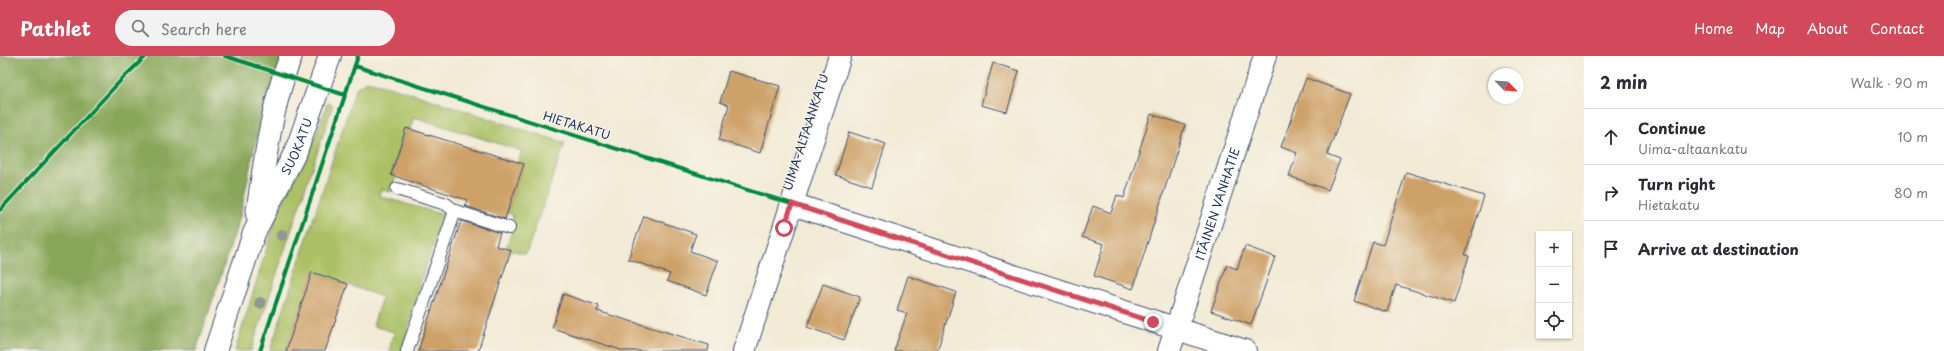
<!DOCTYPE html>
<html lang="en">
<head>
<meta charset="utf-8">
<style>
  body { margin:0; font-family:"Playpen Sans",sans-serif; background:#f2f2f3; color:#2b2b33 }
  .controls { position:absolute; right:12px; bottom:12px; display:grid; overflow:hidden; border-radius:0px; box-shadow:0 1px 3px #0004 }
  .controls button { width:36px; height:36px; display:grid; place-items:center; padding:0; border:0; border-bottom:1px solid #e1e1e2; background:#fff; color:#2b2b33; font:20px sans-serif }
  .compass { position:absolute; left:1488px; top:12px; width:36px; height:36px; border-radius:50%; background:#fff; box-shadow:0 1px 3px #0004; rotate:115deg }
  .stop { position:absolute; width:12px; height:12px; margin:-9px; border:3px solid #d1495b; border-radius:50%; background:#fff }
  .stop.end { background:#d1495b; border-color:#fff; box-shadow:0 1px 4px #0008 }
  .list { margin:0; padding:0; list-style:none }
  h2 { display:flex; justify-content:space-between; align-items:center; height:52px; margin:0; padding:0 16px; font-size:17px }
  h2 small { font-size:13px; font-weight:400; color:#7c7c81 }
  .list li { display:grid; grid-template-columns:26px 1fr auto; gap:12px; align-items:center; box-sizing:border-box; height:56px; padding:0 16px; border-top:1px solid #e1e1e2 }
  .list b { display:block; font-size:15px; white-space:nowrap }
  .list p { margin:0; font-size:13px; white-space:nowrap; color:#7c7c81 }
  .list em { font-size:13px; font-style:normal; color:#7c7c81 }
  .icon { flex:none; width:22px; height:22px; fill:none; stroke:currentColor; stroke-width:2; stroke-linecap:round; stroke-linejoin:round }
  .map { position:relative; flex:none; width:1584px; height:295px; overflow:hidden }
  header { display:flex; align-items:center; gap:24px; box-sizing:border-box; height:56px; padding:0 20px; background:#d1495b; color:#fff }
  header strong { font-size:19px }
  nav { display:flex; gap:22px; margin-inline-start:auto; font-size:14px }
  .search { width:280px; height:36px; background:#f2f2f3; display:flex; align-items:center; gap:10px; box-sizing:border-box; padding:0 14px; border-radius:22px; color:#7c7c81; font-size:15px }
  main { display:flex }
  aside { flex:1; background:#fff }
  .map>svg:first-child { display:block }
  .green { fill:#acc165; stroke:#647862 }
  .forest { fill:#89a75a; stroke:#526b5c }
  .building { fill:#cda168 }
  .lines { fill:none; stroke-linecap:round; stroke-linejoin:round }
  .lane-casing { stroke:#3b4b70; stroke-width:14 }
  .street-casing { stroke:#3b4b70; stroke-width:24 }
  .secondary-casing { stroke:#3b4b70; stroke-width:24 }
  .lane { stroke:#fff; stroke-width:12 }
  .street { stroke:#fff; stroke-width:22 }
  .secondary { stroke:#fff; stroke-width:22 }
  .cycleway-casing { stroke:#f7f3e8; stroke-width:6 }
  .cycleway { stroke:#00873e; stroke-width:4 }
  .tree { fill:#909894 }
  .route { stroke:#d1495b; stroke-width:5 }
  .labels { text-anchor:middle; dominant-baseline:central; stroke-width:3; stroke-linejoin:round; paint-order:stroke }
  .street-label { font-size:12px; fill:#1b2f5e; stroke:#f7f3e8 }
</style>
</head>
<body>
<header>
<strong>Pathlet</strong>
<div class="search"><svg class="icon" aria-label="search" viewBox="0 0 24 24"><circle cx="10" cy="10" r="6"/><path d="M15 15l6 6"/></svg>Search here</div>
<nav><a>Home</a><a>Map</a><a>About</a><a>Contact</a></nav>
</header>
<main>
<div class="map">
<svg width="1584" height="295" viewBox="0 0 1584 295">
  <rect width="100%" height="100%" fill="#f7f3e8"/>
  <filter id="ink" filterUnits="userSpaceOnUse"><feTurbulence type="fractalNoise" baseFrequency=".025" numOctaves="2"/><feDisplacementMap in="SourceGraphic" scale="8" xChannelSelector="R" yChannelSelector="G"/><feConvolveMatrix kernelMatrix="1 2 1 2 8 2 1 2 1" color-interpolation-filters="sRGB"/></filter>
  <filter id="wash" filterUnits="userSpaceOnUse"><feTurbulence type="fractalNoise" baseFrequency=".012" numOctaves="4" result="noise"/><feDisplacementMap in="SourceGraphic" scale="16" xChannelSelector="R" yChannelSelector="G"/><feGaussianBlur stdDeviation="0.9" result="paint"/><feColorMatrix in="noise" values="0 0 0 0 0 0 0 0 0 0 0 0 0 0 0 0 0 1.4 0 .05"/><feComposite in="paint" operator="in"/></filter>
  <g filter="url(#wash)">
    <rect width="100%" height="100%" fill="#f2ead4"/>
    <path class="green" d="M 366,25 L 389,30 L 565,87 L 526,198 L 506,193 L 514,167 L 512,158 L 507,157 L 524,108 L 518,107 L 522,95 L 414,61 L 410,73 L 406,72 L 391,118 L 396,120 L 390,136 L 381,133 L 379,140 L 444,159 L 425,212 L 402,295 L 389,295 L 394,276 L 373,270 L 382,241 L 313,216 L 286,295 L 270,295 L 356,32 Z
      M 328,46 L 333,49 L 251,295 L 235,295 L 278,156 L 312,90 Z"/>
    <path class="forest" d="M 0,0 L 282,0 L 261,59 L 240,161 L 196,295 L 0,295 Z"/>
    <g id="blocks">
      <path class="building" d="M 993,7 L 1019,15 L 1007,56 L 981,49 Z
        M 729,15 L 780,30 L 760,97 L 719,84 L 729,49 L 720,46 Z
        M 1306,22 L 1350,38 L 1327,99 L 1340,104 L 1328,134 L 1289,120 L 1297,97 L 1281,91 Z
        M 1151,58 L 1185,69 L 1133,233 L 1094,220 L 1104,188 L 1082,181 L 1093,150 L 1111,157 L 1117,139 L 1124,142 Z
        M 406,72 L 524,108 L 505,163 L 465,150 L 467,144 L 391,119 Z
        M 849,76 L 886,88 L 872,131 L 836,119 Z
        M 1406,116 L 1484,140 L 1465,199 L 1469,200 L 1454,247 L 1396,229 L 1387,256 L 1354,245 L 1373,186 L 1383,189 Z
        M 644,160 L 696,178 L 690,195 L 718,205 L 706,239 L 667,225 L 670,218 L 628,203 Z
        M 461,165 L 500,177 L 496,190 L 511,194 L 478,295 L 418,295 Z
        M 1245,190 L 1275,201 L 1251,269 L 1211,255 L 1227,209 L 1237,213 Z
        M 312,216 L 348,228 L 325,295 L 286,295 Z
        M 908,220 L 956,236 L 937,295 L 894,295 L 907,257 L 897,254 Z
        M 823,228 L 860,241 L 844,284 L 807,271 Z
        M 563,238 L 599,250 L 597,255 L 709,289 L 708,295 L 624,295 L 552,272 Z"/>
    </g>
  </g>
  <g filter="url(#ink)">
    <use href="#blocks" fill-opacity="0" stroke="#3b4b70" stroke-width="1"/>
    <g class="lines">
      <defs>
        <path id="lane" d="M 397,133 L 446,148 L 455,155
          M 407,295 L 455,155 L 509,172"/>
        <g id="street">
          <path d="M 792,148 L 1245,295"/>
          <path d="M 744,295 L 840,0"/>
          <path id="s1" d="M 1169,295 L 1265,0"/>
        </g>
        <g id="secondary">
          <path d="M 257,158 C 265,105 271,50 291,0"/>
          <path id="s2" d="M 215,295 L 254,177 L 296,95 L 330,0"/>
        </g>
      </defs>
      <use href="#lane" class="lane-casing"/>
      <use href="#street" class="street-casing"/>
      <use href="#secondary" class="secondary-casing"/>
      <use href="#lane" class="lane"/>
      <use href="#street" class="street"/>
      <use href="#secondary" class="secondary"/>
      <defs>
        <path id="cycleway" d="M 225,0 L 345,39
          M 355,10 L 792,148
          M 0,154 L 123,22 L 146,0
          M 260,295 L 358,0"/>
      </defs>
      <use href="#cycleway" class="cycleway-casing"/>
      <use href="#cycleway" class="cycleway"/>
    </g>
    <g class="tree">
      <circle cx="282" cy="179" r="6"/>
      <circle cx="260" cy="247" r="6"/>
    </g>
  </g>
  <g class="lines" filter="url(#ink)">
    <path class="route" d="M 784,172 L 792,148 L 1153,266"/>
  </g>
  <g class="labels">
    <g class="street-label">
      <text transform="translate(577 69) rotate(17)">HIETAKATU</text>
      <text transform="translate(805 76) rotate(-72)">UIMA-ALTAANKATU</text>
      <text stroke="none"><textPath href="#s2" startOffset="221">SUOKATU</textPath></text>
      <text stroke="none"><textPath href="#s1" startOffset="155">ITÄINEN VANHATIE</textPath></text>
    </g>
  </g>
</svg>
<div class="controls">
<button>+</button>
<button>−</button>
<button><svg class="icon" aria-label="locate" viewBox="0 0 24 24"><circle cx="12" cy="12" r="6"/><path d="M12 2v4M12 18v4M2 12h4M18 12h4"/></svg></button>
</div>
<svg class="compass" viewBox="-18 -18 36 36"><path d="M0-13l5 13h-10z" fill="#e53935"/><path d="M0 13l5-13h-10z" fill="#7c7c81"/></svg>
<div class="stop" style="left:784px;top:172px"></div>
<div class="stop end" style="left:1153px;top:266px"></div>
</div>
<aside>
<h2>2 min<small>Walk · 90 m</small></h2>
<ul class="list">
<li><svg class="icon" aria-label="ahead" viewBox="0 0 24 24"><path d="M12 20V5M6 11l6-6 6 6"/></svg><div><b>Continue</b><p>Uima-altaankatu</p></div><em>10 m</em></li>
<li><svg class="icon" aria-label="right" viewBox="0 0 24 24"><path d="M7 20v-9h11M14 6l5 5-5 5"/></svg><div><b>Turn right</b><p>Hietakatu</p></div><em>80 m</em></li>
<li><svg class="icon" aria-label="arrive" viewBox="0 0 24 24"><path d="M6 21V4h12l-3 4 3 4H6"/></svg><div><b>Arrive at destination</b></div></li>
</ul>
</aside>
</main>
</body>
</html>
